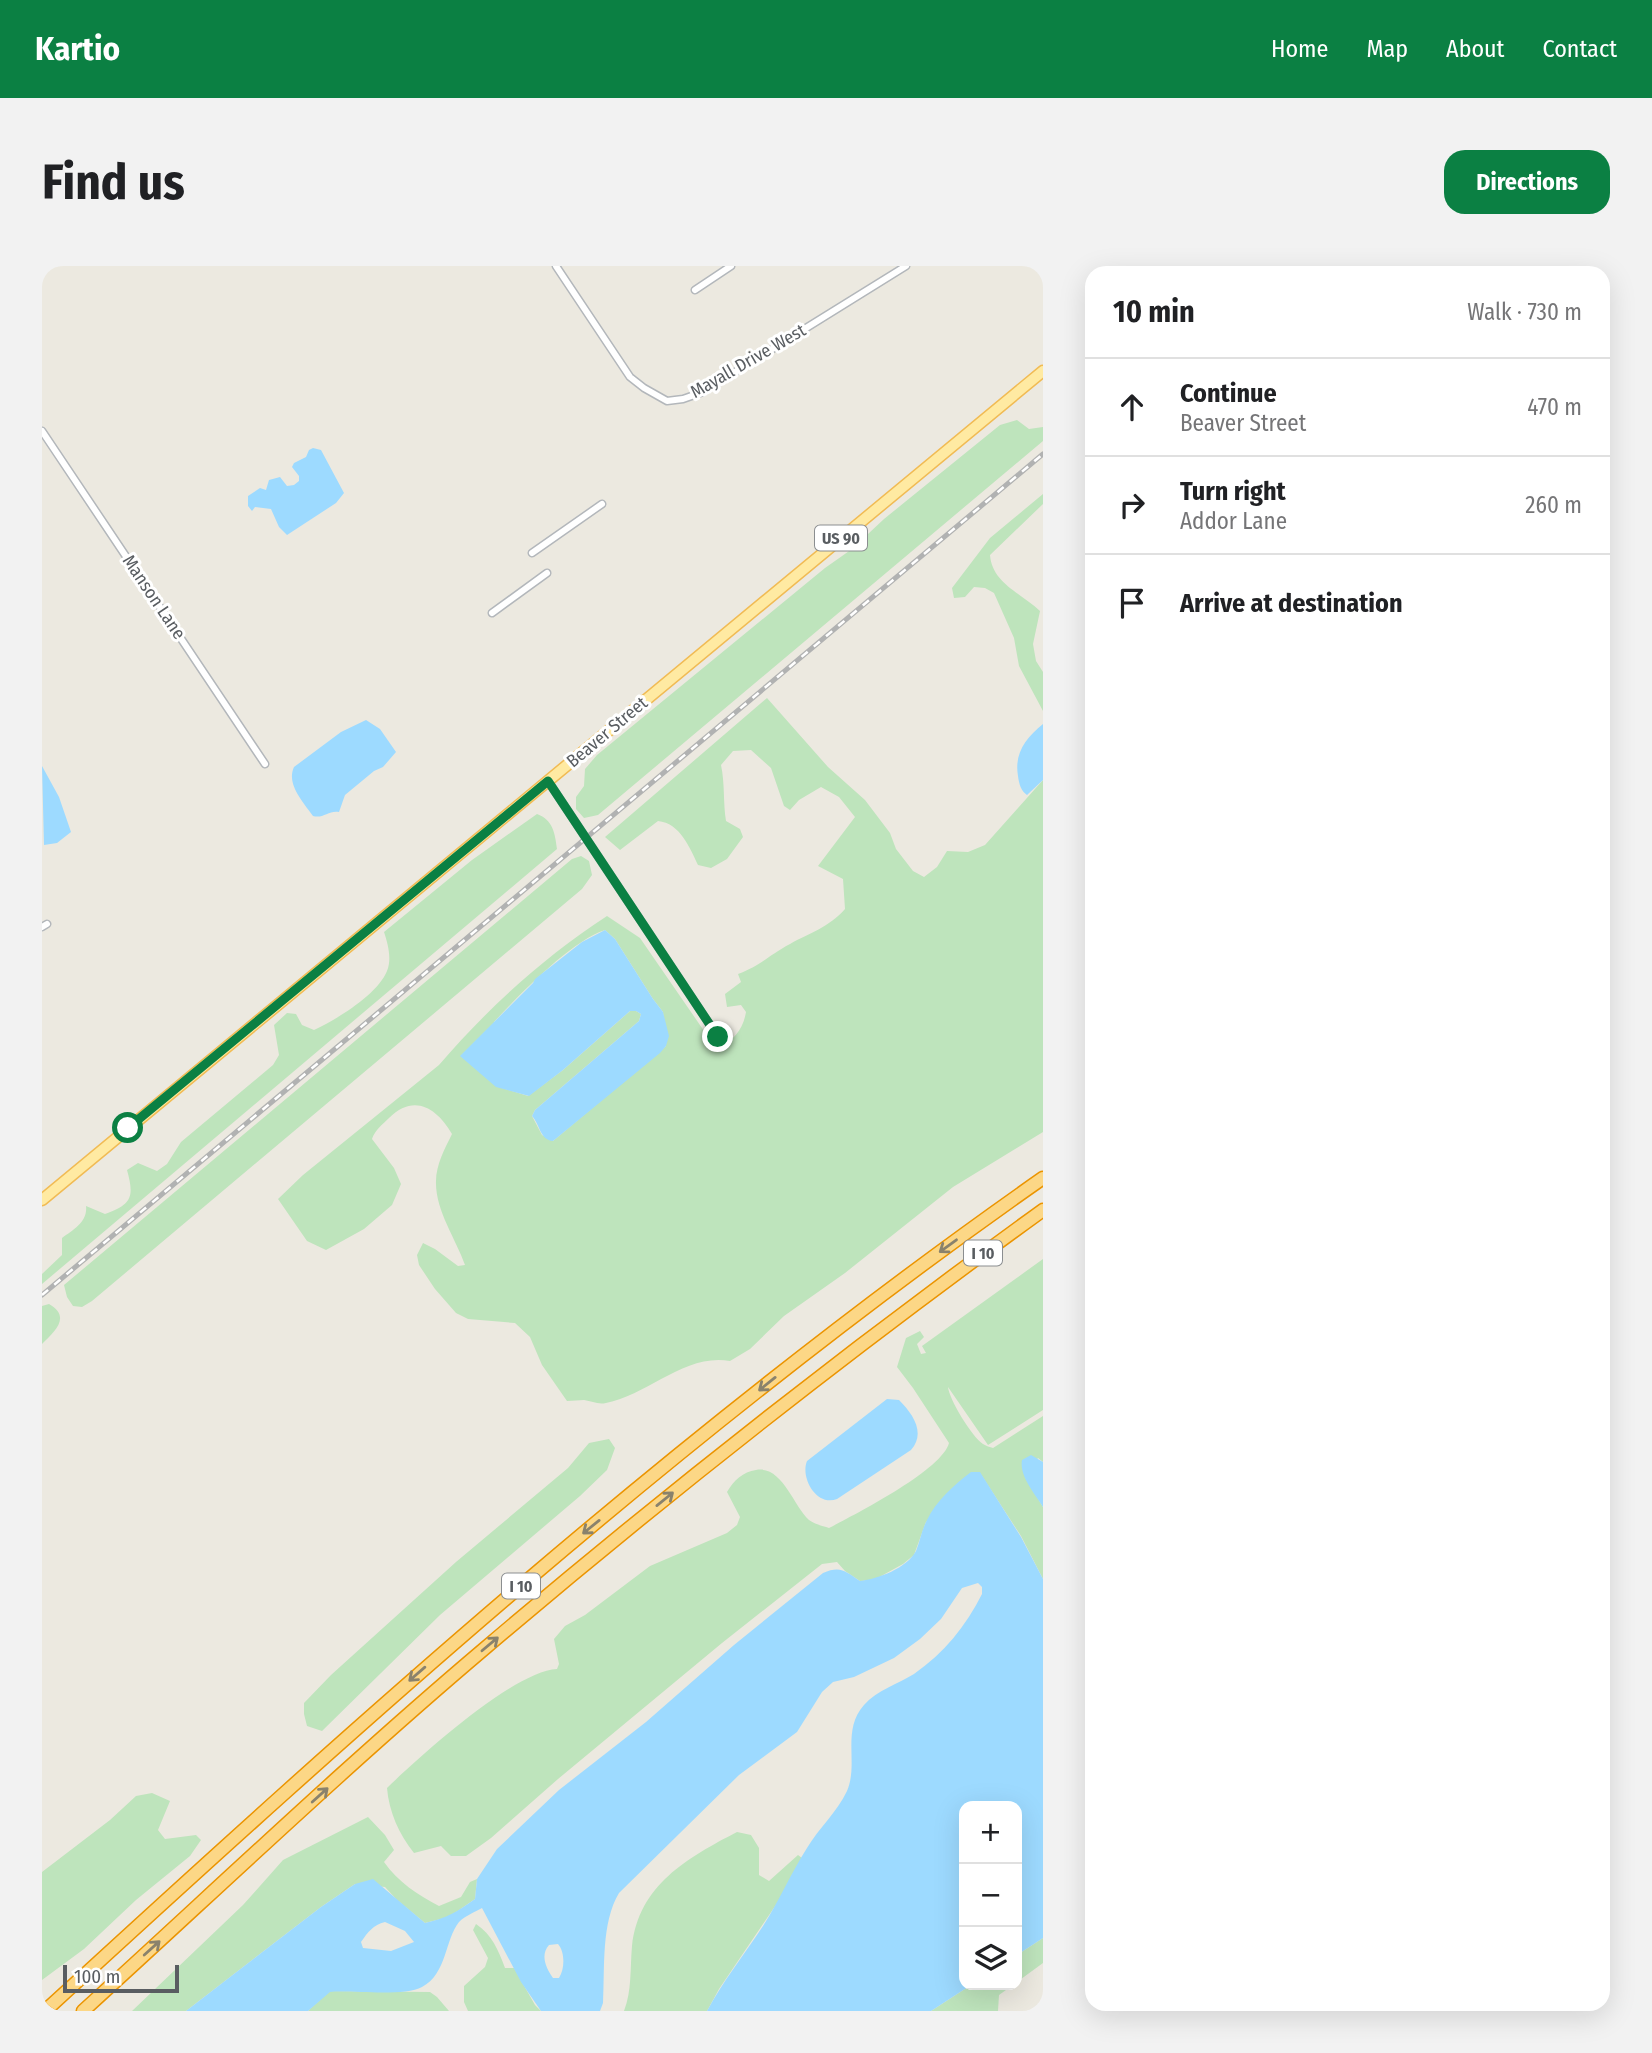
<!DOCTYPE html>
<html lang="en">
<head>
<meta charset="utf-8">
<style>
  body { margin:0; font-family:"Fira Sans Condensed",sans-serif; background:#f2f2f2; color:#202124 }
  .controls { position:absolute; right:21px; bottom:21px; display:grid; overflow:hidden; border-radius:14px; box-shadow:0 7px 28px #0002 }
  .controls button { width:63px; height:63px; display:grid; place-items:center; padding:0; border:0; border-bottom:2px solid #e0e0e0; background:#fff; color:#202124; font:35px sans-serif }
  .scale { position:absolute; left:21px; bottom:18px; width:116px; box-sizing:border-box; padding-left:7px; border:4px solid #595d61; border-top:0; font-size:19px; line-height:24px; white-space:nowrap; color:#595d61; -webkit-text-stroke:5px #fff; paint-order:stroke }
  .stop { position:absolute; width:21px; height:21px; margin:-16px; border:5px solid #0b8043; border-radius:50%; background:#fff }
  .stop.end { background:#0b8043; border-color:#fff; box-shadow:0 2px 7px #0008 }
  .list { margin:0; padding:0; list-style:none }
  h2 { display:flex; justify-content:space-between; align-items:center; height:91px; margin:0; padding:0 28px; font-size:30px }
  h2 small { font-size:23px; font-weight:400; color:#757577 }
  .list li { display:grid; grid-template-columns:46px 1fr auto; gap:21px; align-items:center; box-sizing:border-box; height:98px; padding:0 28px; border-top:2px solid #e0e0e0 }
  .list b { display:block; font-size:26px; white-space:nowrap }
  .list p { margin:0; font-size:23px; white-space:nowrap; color:#757577 }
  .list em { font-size:23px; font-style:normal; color:#757577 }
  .icon { flex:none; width:38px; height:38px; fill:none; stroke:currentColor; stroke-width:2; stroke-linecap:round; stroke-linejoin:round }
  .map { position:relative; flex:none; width:1001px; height:1745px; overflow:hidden; border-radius:21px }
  header { display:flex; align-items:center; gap:42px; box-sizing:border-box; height:98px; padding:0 35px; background:#0b8043; color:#fff }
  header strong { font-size:33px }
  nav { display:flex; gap:38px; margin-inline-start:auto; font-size:24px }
  .intro { display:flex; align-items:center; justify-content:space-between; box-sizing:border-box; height:168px; padding:0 42px }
  h1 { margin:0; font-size:49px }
  .button { padding:18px 32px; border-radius:21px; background:#0b8043; color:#fff; font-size:24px; font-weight:700 }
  main { display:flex; gap:42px; padding:0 42px }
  aside { flex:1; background:#fff; border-radius:21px; box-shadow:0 7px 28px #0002 }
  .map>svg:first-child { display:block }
  .green { fill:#bee4bc; fill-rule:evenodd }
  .water { fill:#9ddaff; fill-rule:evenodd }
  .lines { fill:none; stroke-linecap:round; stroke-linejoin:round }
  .minor-casing { stroke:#b3b7bb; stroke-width:9 }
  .primary-casing { stroke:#f1bb54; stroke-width:13 }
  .motorway-casing { stroke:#eb9401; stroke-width:15 }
  .minor { stroke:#fff; stroke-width:6 }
  .primary { stroke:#ffeaa2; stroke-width:10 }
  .motorway { stroke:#fcd786; stroke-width:12 }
  .rail-casing { stroke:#b1b2b2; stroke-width:5 }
  .rail { stroke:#fff; stroke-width:2.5; stroke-dasharray:8; stroke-linecap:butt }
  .oneway { stroke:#8a826c }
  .route { stroke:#0b8043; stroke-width:9 }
  .labels { text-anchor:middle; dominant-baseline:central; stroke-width:6; stroke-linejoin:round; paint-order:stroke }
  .shield { fill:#fff; stroke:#8b8e90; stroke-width:2 }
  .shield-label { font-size:16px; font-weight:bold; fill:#595d61 }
  .street-label { font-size:18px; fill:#595d61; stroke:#fff }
</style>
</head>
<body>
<header>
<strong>Kartio</strong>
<nav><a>Home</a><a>Map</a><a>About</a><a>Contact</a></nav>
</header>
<div class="intro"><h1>Find us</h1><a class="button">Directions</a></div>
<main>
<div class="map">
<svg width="1001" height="1745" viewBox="0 0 1001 1745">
  <rect width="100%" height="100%" fill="#ece9e0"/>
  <path class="green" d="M 975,154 L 987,163 L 1001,161 L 1001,175 L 556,549 L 542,552 L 534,543 L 534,531 L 542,520 L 543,503 L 555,489 L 783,302 L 810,283 L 842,253 L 958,159 Z
    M 1001,228 L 1001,238 L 948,289 C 950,317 979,327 998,345 L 991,378 L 994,395 L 1001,406 L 1001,445 L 977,400 L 972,372 L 952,327 L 943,322 L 932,321 L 923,331 L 912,332 L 910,322 L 948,272 Z
    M 725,432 L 786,501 L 823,534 L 848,567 L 854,583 L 871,605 L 882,611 L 895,601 L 905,585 L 926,586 L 943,579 L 1001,514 L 1001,866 L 911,921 L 803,1007 L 742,1050 L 708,1083 L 688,1095 C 643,1087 606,1129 564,1137 C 556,1139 550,1135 542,1134 C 537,1134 531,1135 525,1135 L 500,1099 L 488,1071 L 473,1057 L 426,1053 L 414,1047 L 393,1023 L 377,999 L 375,989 L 381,977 L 393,983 L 416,1000 L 423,999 C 414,973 393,944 394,915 C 394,899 403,882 410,868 C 395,842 372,827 347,852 C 340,859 333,864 330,873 L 352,902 L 359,918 L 350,939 L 322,963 L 284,984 L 265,975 L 236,933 L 261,909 L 397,799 C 446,742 502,691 565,650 L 598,672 L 660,762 L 671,782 L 677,783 C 692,773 701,764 704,746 L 699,739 L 685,741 L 683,728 L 699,716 L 696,708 C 720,699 727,689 748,678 C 769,666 786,662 803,643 L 801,613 L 776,600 L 813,551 L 797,531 L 779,521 L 757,534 L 748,544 L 742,540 L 729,502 L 709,484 L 691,485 L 679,499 C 683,518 681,536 684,555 L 698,563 L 701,571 L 685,593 L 669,602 L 656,599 C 648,582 638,557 616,555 L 578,584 L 563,571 ZM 563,664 L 573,673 L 611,733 L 621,746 L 624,780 L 511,875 L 500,869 L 490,850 L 493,844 L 597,755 L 599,748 L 594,745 L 588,745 L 521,804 L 486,830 L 460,822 L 452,756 C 477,729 529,675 563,664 Z
    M 495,548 C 511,554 513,567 515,583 L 0,1018 L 0,1008 L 20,989 L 20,972 C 31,964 46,956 44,940 L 63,948 C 91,938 92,930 85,904 L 96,897 L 115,905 L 125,898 L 139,876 L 231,799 L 237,789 L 232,759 L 245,747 L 254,748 L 260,759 L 272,764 C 294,754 336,728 345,705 C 350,693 346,678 342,666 L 430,594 Z
    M 539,590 L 547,595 L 550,609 L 540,623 L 50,1035 L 40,1041 L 31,1040 L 25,1031 L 22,1019 L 530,593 Z
    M 1001,993 L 1001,1144 L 946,1179 L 906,1121 C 907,1133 930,1171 941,1178 C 944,1180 948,1181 951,1182 L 1001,1150 L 1001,1196 L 996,1192 L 983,1211 L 1001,1241 L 1001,1313 L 979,1270 L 938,1207 L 884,1256 L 872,1289 L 861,1298 L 832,1314 L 818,1315 L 803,1305 L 795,1296 L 780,1298 L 680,1377 L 516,1513 L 449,1572 L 424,1590 L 409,1590 L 399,1580 L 372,1587 C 357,1568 347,1546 345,1522 C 377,1491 472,1405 515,1403 L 517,1398 L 512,1373 L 523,1360 L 543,1349 L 608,1300 L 685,1267 L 695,1259 L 698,1251 L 685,1226 C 692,1214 701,1206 714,1204 C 740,1199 751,1239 767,1254 C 772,1258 781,1260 787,1262 C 814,1248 900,1204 907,1177 L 871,1122 L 855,1101 L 864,1072 L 878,1065 L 882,1071 L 875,1078 L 879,1088 L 884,1087 L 880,1080 Z
    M 7,1038 C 30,1051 12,1066 0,1078 L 0,1040 Z
    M 567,1173 L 573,1182 L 565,1204 L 538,1230 L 398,1349 L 280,1465 L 265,1460 L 262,1448 L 262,1437 L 289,1409 L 414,1296 L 526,1202 L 547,1177 Z
    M 110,1527 L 128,1535 L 116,1564 L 123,1573 L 154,1569 L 159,1574 L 148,1590 L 94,1634 L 42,1683 L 0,1714 L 0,1606 L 68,1554 L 94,1530 Z
    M 326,1551 L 343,1569 L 352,1584 L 342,1596 C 356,1616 376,1629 397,1640 L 419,1631 L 428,1616 L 435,1613 L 433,1633 L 407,1651 L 383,1657 L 355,1634 L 343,1621 L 313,1618 L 279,1641 L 144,1745 L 90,1745 L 201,1639 L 241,1594 Z
    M 695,1566 L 709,1569 L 717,1582 L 717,1609 L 727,1615 L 756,1589 L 760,1592 L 742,1627 L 677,1723 L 665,1745 L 582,1745 C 590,1725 588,1702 590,1680 C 597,1619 645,1592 695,1566 Z
    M 434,1658 C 450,1669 456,1683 463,1702 L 472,1702 L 493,1739 L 499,1745 L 426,1745 L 422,1736 L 422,1720 L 443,1701 L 446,1692 L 431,1664 Z
    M 1001,1672 L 1001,1697 L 975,1716 L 975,1689 Z
    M 929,1719 L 971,1719 L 957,1729 L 956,1745 L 889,1745 Z
    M 287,1725 L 388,1726 L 395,1731 L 407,1745 L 266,1745 Z"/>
  <path class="water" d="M 271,182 L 279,184 L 302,227 L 294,237 L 245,269 L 237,261 L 229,243 L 213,241 L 210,245 L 206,240 L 206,230 L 218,222 L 224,224 L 227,214 L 238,211 L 245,220 L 252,219 L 257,215 L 257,210 L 250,201 L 252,197 L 264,191 L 267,184 Z
    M 324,454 L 338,463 L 354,486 L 341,501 L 332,505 L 303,529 L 297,546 C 287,544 281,553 271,550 C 261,536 244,518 252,501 L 299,466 Z
    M 1001,458 L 1001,514 L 985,529 C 979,525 977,518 976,510 C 972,487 984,472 1001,458 Z
    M 0,500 L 17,531 L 29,566 L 15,577 L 2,579 Z
    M 563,664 L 573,673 L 611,733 L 621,746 L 627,770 L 624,780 L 618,787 L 511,875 C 498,874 498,859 490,850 L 493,844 L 597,755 L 599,748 L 594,745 L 588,745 L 521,804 L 487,830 L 454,821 L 418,790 L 491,717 L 493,713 L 540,676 Z
    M 845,1133 L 857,1134 C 871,1148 884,1167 869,1184 L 795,1233 C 775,1241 758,1212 765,1195 Z
    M 989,1189 L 1001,1196 L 1001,1241 C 993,1228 977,1210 980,1194 Z
    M 929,1206 L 938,1206 L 979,1271 L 1001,1313 L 1001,1672 L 975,1689 L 975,1540 L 922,1540 L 922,1719 L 929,1719 L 889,1745 L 665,1745 C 681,1715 702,1689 721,1660 C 737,1635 749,1607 765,1582 C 777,1562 795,1546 805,1525 C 817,1497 799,1465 822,1439 C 835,1424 856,1418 872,1408 C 902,1387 924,1360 940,1328 L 940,1321 L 936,1317 L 920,1322 L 899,1353 L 878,1373 L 852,1392 L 812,1411 L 791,1416 L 780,1426 L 755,1466 L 697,1509 L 577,1627 C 559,1657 563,1701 561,1737 L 558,1745 L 499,1745 L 479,1716 L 440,1642 C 433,1646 423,1650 417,1656 C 403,1673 405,1708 380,1721 C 362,1731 310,1724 288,1726 L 266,1745 L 144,1745 L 279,1641 L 313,1618 L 331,1613 L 383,1657 C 405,1652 415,1646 433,1633 L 435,1613 L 455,1583 L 517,1524 L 604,1456 L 692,1379 L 781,1307 C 799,1299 804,1306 818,1315 C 836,1313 865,1302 874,1285 C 878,1275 880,1263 885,1254 C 894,1235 912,1219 929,1206 ZM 343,1656 L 363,1665 L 372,1676 L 349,1685 L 321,1682 L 319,1676 C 326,1666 331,1659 343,1656 ZM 516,1678 C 523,1686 523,1703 517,1712 L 511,1712 C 504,1702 498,1689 507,1679 Z"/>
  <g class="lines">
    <defs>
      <path id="minor" d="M 514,0 L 588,111 L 602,122 L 625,135 L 641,133 L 661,126 L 864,0
        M 653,24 L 689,0
        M 0,165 L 223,498
        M 490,287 L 560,238
        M 450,347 L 505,307
        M 506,515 L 676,771
        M 0,661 L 5,658"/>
      <path id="primary" d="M 0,934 L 1001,105"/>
      <path id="motorway" d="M 3,1745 C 322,1452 645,1161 1001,912
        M 41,1745 C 174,1624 305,1499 442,1383 C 623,1229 809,1083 1001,944"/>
    </defs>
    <use href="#minor" class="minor-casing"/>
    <use href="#primary" class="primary-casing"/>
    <use href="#motorway" class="motorway-casing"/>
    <use href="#minor" class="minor"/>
    <use href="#primary" class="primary"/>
    <use href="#motorway" class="motorway"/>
    <defs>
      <path id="rail" d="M 0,1029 L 1001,188"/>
    </defs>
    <use href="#rail" class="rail-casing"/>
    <use href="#rail" class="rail"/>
  </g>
  <defs><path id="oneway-shaft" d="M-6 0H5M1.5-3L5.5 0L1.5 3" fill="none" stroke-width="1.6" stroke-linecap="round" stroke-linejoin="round" transform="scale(1.75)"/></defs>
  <g class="oneway">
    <use href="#oneway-shaft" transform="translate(906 980) rotate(144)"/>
    <use href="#oneway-shaft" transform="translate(725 1118) rotate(141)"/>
    <use href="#oneway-shaft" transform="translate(623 1233) rotate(-39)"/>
    <use href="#oneway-shaft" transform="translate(549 1261) rotate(141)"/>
    <use href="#oneway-shaft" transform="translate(448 1378) rotate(-40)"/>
    <use href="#oneway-shaft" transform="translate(375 1408) rotate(139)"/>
    <use href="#oneway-shaft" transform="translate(278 1529) rotate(-42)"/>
    <use href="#oneway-shaft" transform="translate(110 1682) rotate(-42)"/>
  </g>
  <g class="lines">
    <path class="route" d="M 86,862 L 506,515 L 676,771"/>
  </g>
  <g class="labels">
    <g class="shield">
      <rect x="773" y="259.5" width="52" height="25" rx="5"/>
      <rect x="922" y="974.5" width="38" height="25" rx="5"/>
      <rect x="460" y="1307.5" width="38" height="25" rx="5"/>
    </g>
    <g class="shield-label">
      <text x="799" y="272">US 90</text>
      <text x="941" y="987">I 10</text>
      <text x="479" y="1320">I 10</text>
    </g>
    <g class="street-label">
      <text transform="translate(706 95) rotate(-30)">Mayall Drive West</text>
      <text transform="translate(112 331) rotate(56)">Manson Lane</text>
      <text transform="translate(565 466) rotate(-40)">Beaver Street</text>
    </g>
  </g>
</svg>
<div class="controls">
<button>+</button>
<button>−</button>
<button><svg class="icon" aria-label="layers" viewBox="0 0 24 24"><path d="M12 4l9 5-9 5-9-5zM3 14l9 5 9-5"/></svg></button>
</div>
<div class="scale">100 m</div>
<div class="stop" style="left:86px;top:862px"></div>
<div class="stop end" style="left:676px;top:771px"></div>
</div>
<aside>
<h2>10 min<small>Walk · 730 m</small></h2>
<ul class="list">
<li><svg class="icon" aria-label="ahead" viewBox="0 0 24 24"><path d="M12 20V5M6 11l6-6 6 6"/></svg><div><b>Continue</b><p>Beaver Street</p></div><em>470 m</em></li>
<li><svg class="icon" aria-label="right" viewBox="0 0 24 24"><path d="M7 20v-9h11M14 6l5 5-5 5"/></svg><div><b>Turn right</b><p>Addor Lane</p></div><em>260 m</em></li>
<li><svg class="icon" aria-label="arrive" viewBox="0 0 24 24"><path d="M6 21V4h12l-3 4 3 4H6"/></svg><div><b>Arrive at destination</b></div></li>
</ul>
</aside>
</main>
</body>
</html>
